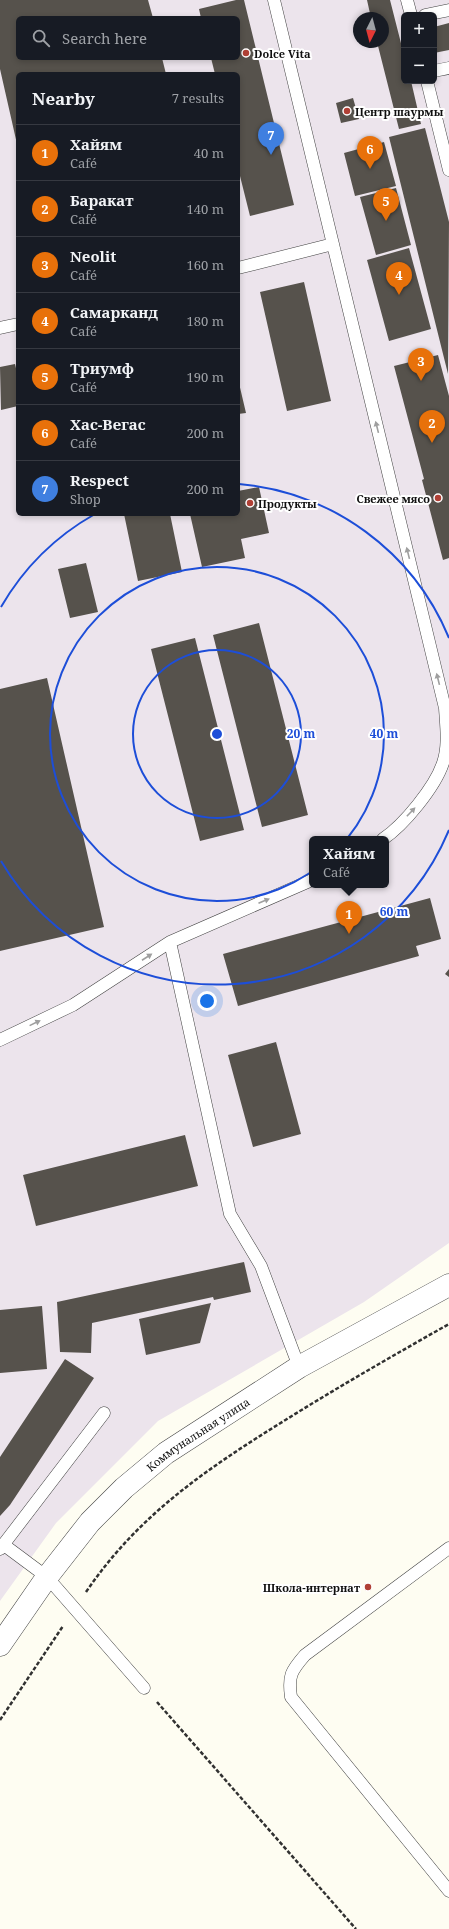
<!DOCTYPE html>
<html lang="en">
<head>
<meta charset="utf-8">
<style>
  body { margin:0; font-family:"Noto Serif",serif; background:#242831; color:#f1f3f6 }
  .controls { position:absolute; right:12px; top:12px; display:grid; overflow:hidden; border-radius:6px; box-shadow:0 2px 6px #0003 }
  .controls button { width:36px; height:36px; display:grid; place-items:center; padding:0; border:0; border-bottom:1px solid #363941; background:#171b24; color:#f1f3f6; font:20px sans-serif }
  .compass { position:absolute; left:353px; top:12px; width:36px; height:36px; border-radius:50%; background:#171b24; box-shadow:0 2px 6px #0003; rotate:186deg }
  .you { position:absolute; left:207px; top:1001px; width:14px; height:14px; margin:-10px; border:3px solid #fff; border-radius:50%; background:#1a73e8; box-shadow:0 0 0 6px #1a73e833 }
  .badge { display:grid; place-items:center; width:26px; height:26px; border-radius:50%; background:#d4a29f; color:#fff; font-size:13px; font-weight:700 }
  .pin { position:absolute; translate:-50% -33px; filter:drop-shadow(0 1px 2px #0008) }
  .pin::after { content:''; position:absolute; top:21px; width:14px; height:12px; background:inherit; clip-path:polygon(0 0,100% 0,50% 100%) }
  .popup { position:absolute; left:309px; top:836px; width:80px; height:52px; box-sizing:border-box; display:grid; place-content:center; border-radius:6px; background:#171b24; filter:drop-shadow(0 1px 3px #0005); font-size:13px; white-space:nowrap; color:#9ea1a6 }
  .popup b { font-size:15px; color:#f1f3f6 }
  .popup::after { content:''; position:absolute; left:50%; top:100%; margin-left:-8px; border:8px solid transparent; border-top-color:#171b24 }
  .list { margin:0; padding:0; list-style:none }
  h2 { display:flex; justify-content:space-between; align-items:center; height:52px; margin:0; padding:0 16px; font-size:17px }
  h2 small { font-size:13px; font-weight:400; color:#9ea1a6 }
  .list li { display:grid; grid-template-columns:26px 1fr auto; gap:12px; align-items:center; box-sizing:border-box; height:56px; padding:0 16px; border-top:1px solid #363941 }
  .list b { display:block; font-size:15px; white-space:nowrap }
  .list p { margin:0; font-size:13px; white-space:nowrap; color:#9ea1a6 }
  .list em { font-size:13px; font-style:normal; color:#9ea1a6 }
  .icon { flex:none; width:22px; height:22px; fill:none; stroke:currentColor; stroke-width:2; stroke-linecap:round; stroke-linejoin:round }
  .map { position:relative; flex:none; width:449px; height:1929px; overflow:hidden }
  .search { position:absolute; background:#171b24; box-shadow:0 2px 6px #0003; left:16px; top:16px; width:224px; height:44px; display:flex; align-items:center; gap:10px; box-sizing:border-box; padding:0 14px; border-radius:6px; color:#9ea1a6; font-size:15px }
  .panel { position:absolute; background:#171b24; box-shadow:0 2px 6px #0003; left:16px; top:72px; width:224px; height:444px; border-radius:6px }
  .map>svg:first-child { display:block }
  .industrial { fill:#ece4ec; fill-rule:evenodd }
  .building { fill:#56524c }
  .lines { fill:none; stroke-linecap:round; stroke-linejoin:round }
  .service-casing { stroke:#424242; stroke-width:13 }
  .minor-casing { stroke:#424242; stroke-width:23 }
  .path { stroke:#313131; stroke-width:2.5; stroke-dasharray:4 2; stroke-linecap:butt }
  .service { stroke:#fff; stroke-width:12 }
  .minor { stroke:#fff; stroke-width:22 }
  .oneway { fill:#9f9f9f }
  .ring { fill:none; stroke:#1d4ed8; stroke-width:2 }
  .poi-dot { fill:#b04035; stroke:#fff; stroke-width:1.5 }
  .labels { text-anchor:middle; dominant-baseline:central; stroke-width:4; stroke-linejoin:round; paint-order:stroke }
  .poi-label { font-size:11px; font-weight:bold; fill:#0f0f0f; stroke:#fff; text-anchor:start }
  .street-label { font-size:11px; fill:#0f0f0f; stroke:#fff }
  .centre { fill:#1d4ed8; stroke:#fff; stroke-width:2 }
  .ring-label { font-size:12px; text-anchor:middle; font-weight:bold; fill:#1d4ed8; stroke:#fff; stroke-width:4; stroke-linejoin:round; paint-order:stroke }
</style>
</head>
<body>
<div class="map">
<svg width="449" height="1929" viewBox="0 0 449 1929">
  <rect width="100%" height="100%" fill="#fefdf2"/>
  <path class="industrial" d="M 0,0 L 449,0 L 449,1243 L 364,1302 L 158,1421 L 56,1523 L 0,1601 ZM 404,15 L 434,15 L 434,81 L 404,81 ZM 18,18 L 238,18 L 238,58 L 18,58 ZM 359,18 L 383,18 L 383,42 L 359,42 ZM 18,74 L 238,74 L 238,514 L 18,514 ZM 312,839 L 386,839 L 386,885 L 312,885 Z"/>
  <path class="building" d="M 0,0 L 148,0 L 153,18 L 18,18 L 18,58 L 162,58 L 166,74 L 18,74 L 17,144 L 0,69 Z
    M 236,0 L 244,0 L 294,205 L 250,216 L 238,168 L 238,74 L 215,74 L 211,58 L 238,58 L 238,18 L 201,18 L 199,9 Z
    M 367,0 L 390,0 L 404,55 L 404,81 L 411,81 L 421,124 L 399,129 L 377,42 L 383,42 L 383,18 L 371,18 Z
    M 449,23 L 449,50 L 434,53 L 434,27 Z
    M 353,98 L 359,119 L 341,123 L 336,103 Z
    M 425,128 L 449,222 L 448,374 L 389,137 Z
    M 384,142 L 396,186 L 355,196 L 344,153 Z
    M 396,188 L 411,245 L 376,255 L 360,197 Z
    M 409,248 L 431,329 L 389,341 L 367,260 Z
    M 304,282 L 331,401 L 287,411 L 260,292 Z
    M 438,355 L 449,396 L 449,558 L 443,560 L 422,480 L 424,479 L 394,366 Z
    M 15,364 L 18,377 L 18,406 L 1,410 L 0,367 Z
    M 238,379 L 246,413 L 238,414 Z
    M 259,487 L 269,533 L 241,539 L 245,558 L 202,567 L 190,514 L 238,514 L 238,491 Z
    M 124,514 L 170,514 L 182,572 L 138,581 Z
    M 86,563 L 98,612 L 70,618 L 58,569 Z
    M 259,623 L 308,815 L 262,827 L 213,635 Z
    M 195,638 L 244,830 L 200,841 L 151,649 Z
    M 47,678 L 104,927 L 0,951 L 0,689 Z
    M 430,898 L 441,939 L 416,946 L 419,956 L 238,1006 L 223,954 Z
    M 449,969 L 449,977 L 445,974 Z
    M 276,1042 L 301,1134 L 253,1147 L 228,1055 Z
    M 185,1135 L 198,1186 L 36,1226 L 23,1175 Z
    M 244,1262 L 251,1292 L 214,1300 L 213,1297 L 92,1323 L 91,1353 L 60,1352 L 57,1302 Z
    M 211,1303 L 200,1343 L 146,1355 L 139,1319 Z
    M 42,1306 L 47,1369 L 0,1373 L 0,1310 Z
    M 65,1359 L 94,1378 L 10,1505 L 0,1516 L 0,1457 Z"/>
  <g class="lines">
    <defs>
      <path id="service" d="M 274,0 L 445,708 C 446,725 449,746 443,763 C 435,787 404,825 383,839
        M 407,0 L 411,15
        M 425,15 L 449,10
        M 434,71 L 449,68
        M 427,81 L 449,170
        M 238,268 L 333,244
        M 0,328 L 18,324
        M 170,942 L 230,1214 L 261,1266 L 299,1367
        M 0,1040 L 73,1005 L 170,942 L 312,880
        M 4,1545 L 47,1577 L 144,1688
        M 449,1548 L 305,1655 C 291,1671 288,1676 291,1697 L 449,1891
        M 0,1549 L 104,1413"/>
      <g id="minor">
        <path id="s1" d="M 0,1645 L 47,1577 L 90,1522 L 124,1488 L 166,1453 L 299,1367 L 449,1285"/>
      </g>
    </defs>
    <use href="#service" class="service-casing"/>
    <use href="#minor" class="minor-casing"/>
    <path class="path" d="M 86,1592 C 139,1514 208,1468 287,1419 C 340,1386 394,1355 449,1324
      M 157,1702 L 356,1929
      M 0,1720 L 63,1626"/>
    <use href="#service" class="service"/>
    <use href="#minor" class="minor"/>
  </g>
  <defs><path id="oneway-solid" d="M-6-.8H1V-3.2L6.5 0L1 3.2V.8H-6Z"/></defs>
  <g class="oneway">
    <use href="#oneway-solid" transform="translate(377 427) rotate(-104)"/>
    <use href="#oneway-solid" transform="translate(408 553) rotate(-104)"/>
    <use href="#oneway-solid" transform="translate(438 679) rotate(-104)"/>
    <use href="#oneway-solid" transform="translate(411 812) rotate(-46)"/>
    <use href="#oneway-solid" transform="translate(264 901) rotate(-23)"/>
    <use href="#oneway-solid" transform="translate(147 957) rotate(-33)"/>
    <use href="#oneway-solid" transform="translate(35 1023) rotate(-26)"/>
  </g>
  <g class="ring">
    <circle cx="217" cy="734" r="84"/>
    <circle cx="217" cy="734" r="167"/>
    <path d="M449 830A251 251 0 0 1 1 861M1 607A251 251 0 0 1 95 514M239 484A251 251 0 0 1 449 638"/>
  </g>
  <g class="poi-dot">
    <circle cx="246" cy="53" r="4"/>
    <circle cx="347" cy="111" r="4"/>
    <circle cx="438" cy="498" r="4"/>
    <circle cx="250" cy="503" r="4"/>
    <circle cx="368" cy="1587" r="4"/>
  </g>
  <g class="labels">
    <g class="poi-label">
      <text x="254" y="53">Dolce Vita</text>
      <text x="355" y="111">Центр шаурмы</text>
      <text x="430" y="498" text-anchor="end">Свежее мясо</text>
      <text x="258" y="503">Продукты</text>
      <text x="360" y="1587" text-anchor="end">Школа-интернат</text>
    </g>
    <g class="street-label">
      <text stroke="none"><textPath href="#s1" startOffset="292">Коммунальная улица</textPath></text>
    </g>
  </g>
  <circle cx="217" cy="734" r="6" class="centre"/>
  <g class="ring-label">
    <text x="301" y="738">20 m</text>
    <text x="384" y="738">40 m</text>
    <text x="394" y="916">60 m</text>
  </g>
</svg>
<div class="controls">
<button>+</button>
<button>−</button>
</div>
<svg class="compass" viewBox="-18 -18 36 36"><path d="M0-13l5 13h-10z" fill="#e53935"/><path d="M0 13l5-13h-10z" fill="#9ea1a6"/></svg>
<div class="you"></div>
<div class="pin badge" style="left:349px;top:934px;background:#e8710a">1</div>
<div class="popup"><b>Хайям</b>Café</div>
<div class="pin badge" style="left:432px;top:443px;background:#e8710a">2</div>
<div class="pin badge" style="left:421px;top:381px;background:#e8710a">3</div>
<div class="pin badge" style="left:399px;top:295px;background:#e8710a">4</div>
<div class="pin badge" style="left:386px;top:221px;background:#e8710a">5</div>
<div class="pin badge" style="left:370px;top:169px;background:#e8710a">6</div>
<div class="pin badge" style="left:271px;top:155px;background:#3f7fe0">7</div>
<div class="search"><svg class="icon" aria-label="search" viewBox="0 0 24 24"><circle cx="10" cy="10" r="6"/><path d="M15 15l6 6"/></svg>Search here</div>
<section class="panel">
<h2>Nearby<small>7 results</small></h2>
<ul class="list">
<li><span class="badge" style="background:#e8710a">1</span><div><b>Хайям</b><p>Café</p></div><em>40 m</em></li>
<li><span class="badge" style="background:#e8710a">2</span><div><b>Баракат</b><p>Café</p></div><em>140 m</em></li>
<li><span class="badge" style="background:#e8710a">3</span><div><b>Neolit</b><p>Café</p></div><em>160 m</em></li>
<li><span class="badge" style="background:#e8710a">4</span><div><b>Самарканд</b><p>Café</p></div><em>180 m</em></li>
<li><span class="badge" style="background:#e8710a">5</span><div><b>Триумф</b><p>Café</p></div><em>190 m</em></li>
<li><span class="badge" style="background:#e8710a">6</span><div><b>Хас-Вегас</b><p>Café</p></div><em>200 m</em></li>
<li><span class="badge" style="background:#3f7fe0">7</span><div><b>Respect</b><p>Shop</p></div><em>200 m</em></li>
</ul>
</section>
</div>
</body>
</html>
